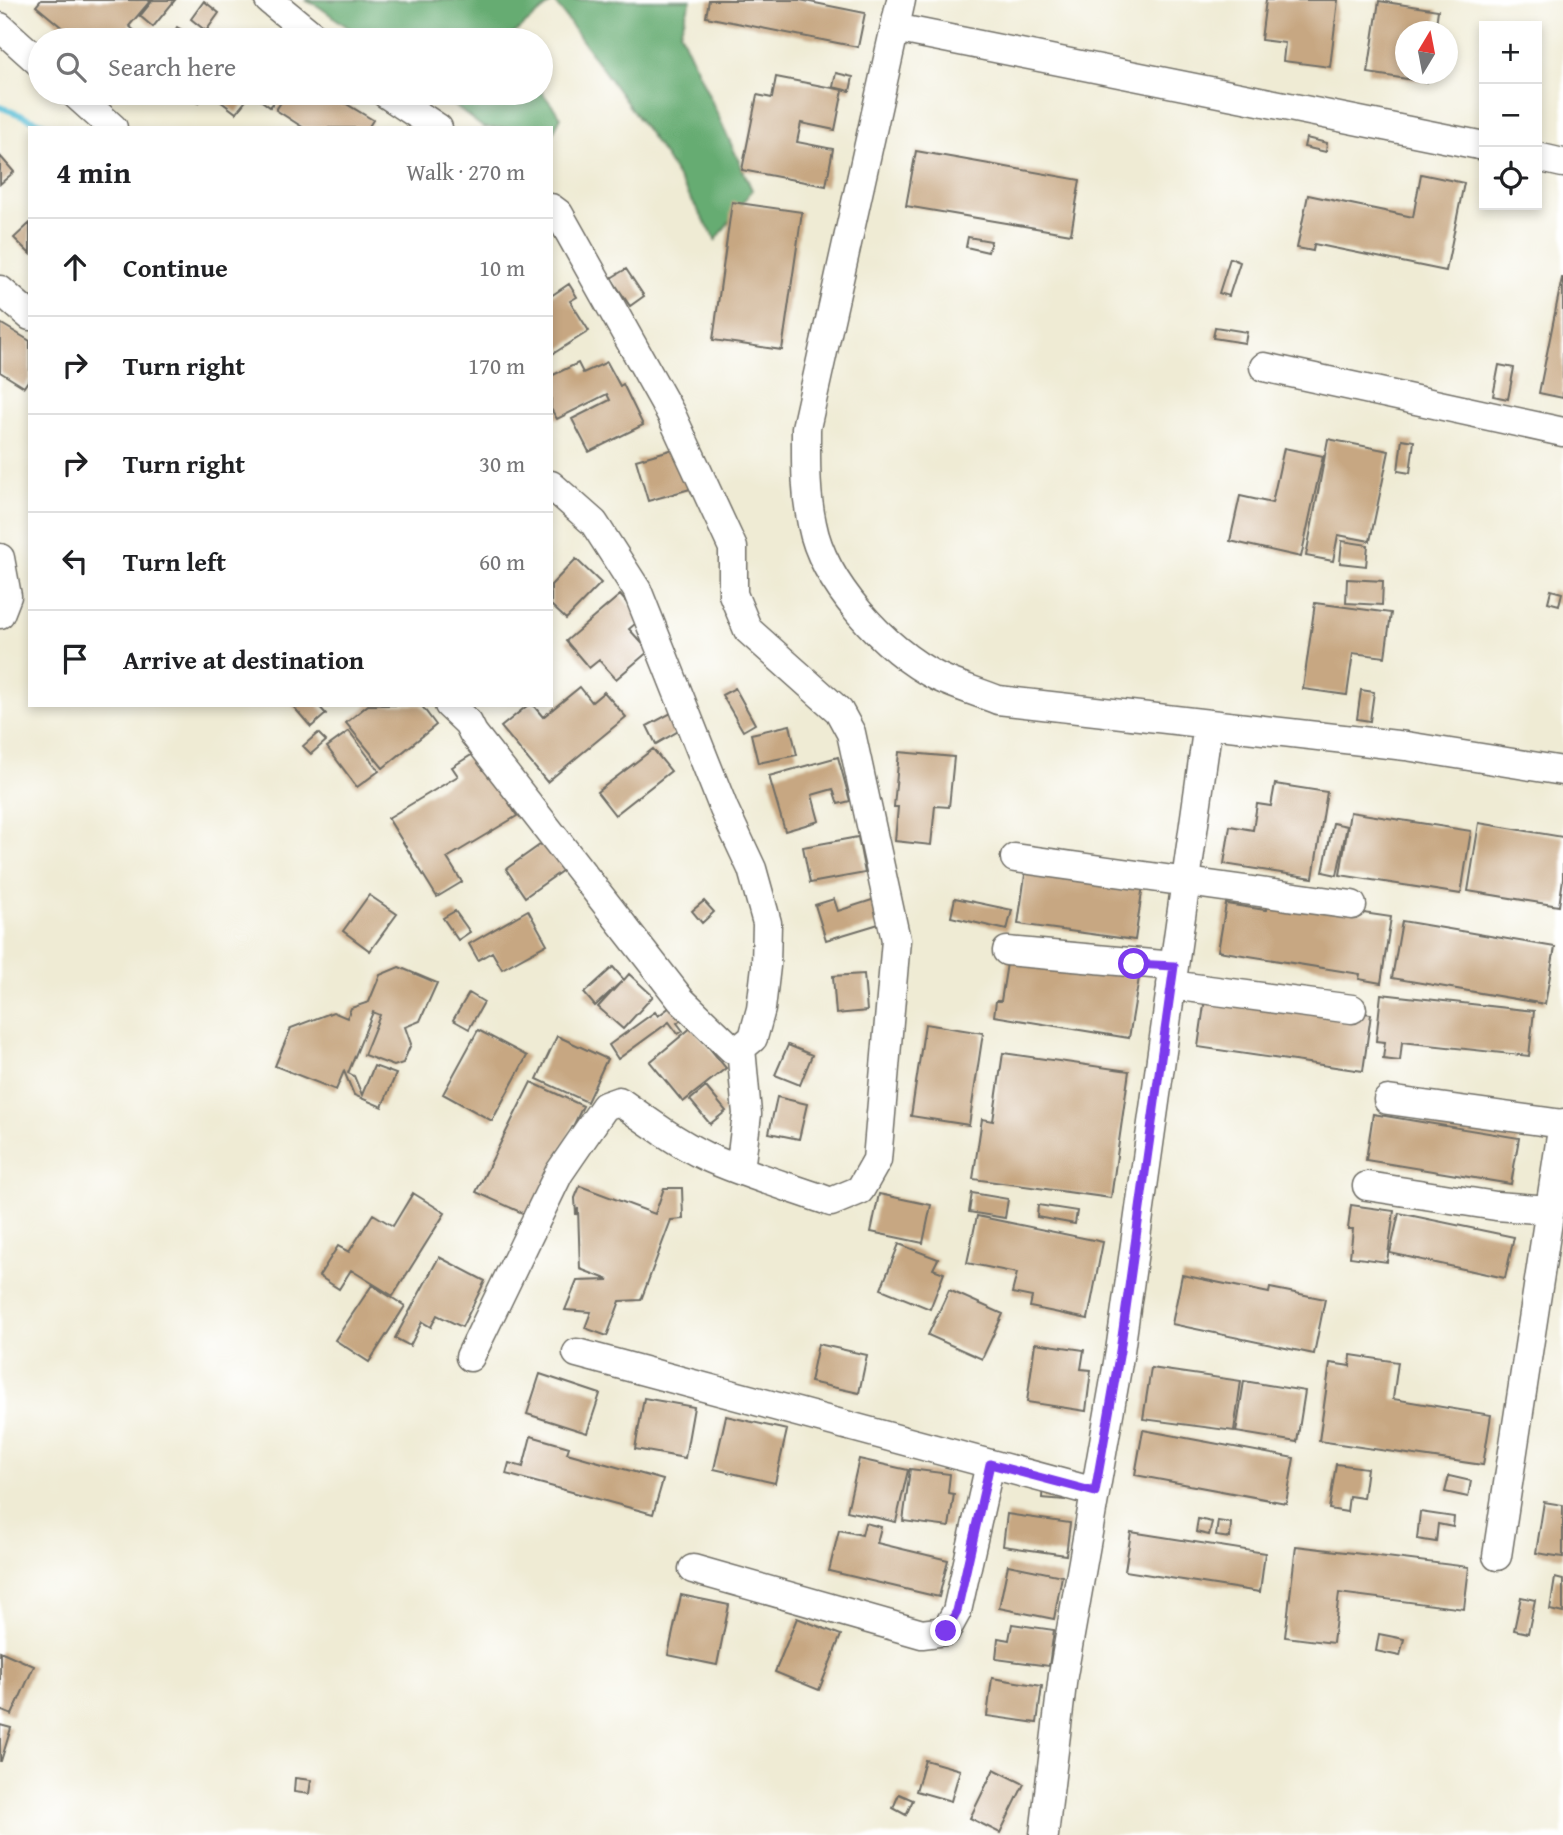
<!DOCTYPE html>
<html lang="en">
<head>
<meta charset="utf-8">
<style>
  body { margin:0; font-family:"Gentium Book Plus",serif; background:#f6f6f6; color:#202124 }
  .controls { position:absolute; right:21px; top:21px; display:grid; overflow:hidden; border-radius:0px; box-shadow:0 4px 10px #0003 }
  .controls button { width:63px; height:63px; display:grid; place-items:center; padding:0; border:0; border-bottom:2px solid #e0e0e0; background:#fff; color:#202124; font:35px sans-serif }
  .compass { position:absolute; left:1395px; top:21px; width:63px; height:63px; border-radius:50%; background:#fff; box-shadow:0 4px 10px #0003; rotate:10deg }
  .stop { position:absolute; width:21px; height:21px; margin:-16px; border:5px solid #7c3aed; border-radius:50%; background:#fff }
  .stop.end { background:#7c3aed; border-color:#fff; box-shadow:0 2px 7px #0008 }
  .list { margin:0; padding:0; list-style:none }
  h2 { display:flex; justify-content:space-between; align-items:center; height:91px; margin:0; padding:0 28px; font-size:30px }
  h2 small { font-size:23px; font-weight:400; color:#757577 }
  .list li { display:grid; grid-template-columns:46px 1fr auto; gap:21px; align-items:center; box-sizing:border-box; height:98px; padding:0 28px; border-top:2px solid #e0e0e0 }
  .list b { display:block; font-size:26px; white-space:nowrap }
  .list em { font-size:23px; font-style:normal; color:#757577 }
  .icon { flex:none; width:38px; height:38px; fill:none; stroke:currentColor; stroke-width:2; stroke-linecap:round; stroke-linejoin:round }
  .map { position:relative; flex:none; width:1563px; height:1835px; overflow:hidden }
  .search { position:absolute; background:#fff; box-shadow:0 4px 10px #0003; left:28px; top:28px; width:525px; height:77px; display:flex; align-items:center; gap:18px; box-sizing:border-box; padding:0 24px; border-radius:38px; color:#757577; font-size:26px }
  .panel { position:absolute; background:#fff; box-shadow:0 4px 10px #0003; left:28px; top:126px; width:525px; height:581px; border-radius:0px }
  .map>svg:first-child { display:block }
  .forest { fill:#66ac72; stroke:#486c4e; stroke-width:2 }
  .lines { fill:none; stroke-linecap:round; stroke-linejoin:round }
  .stream { stroke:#58bed5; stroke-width:6 }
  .building { fill:#c7a782 }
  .minor-casing { stroke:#706e66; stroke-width:31 }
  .minor { stroke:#fff; stroke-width:28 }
  .route { stroke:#7c3aed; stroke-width:9 }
</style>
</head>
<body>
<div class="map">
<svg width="1563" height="1835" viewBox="0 0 1563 1835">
  <rect width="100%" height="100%" fill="#fff"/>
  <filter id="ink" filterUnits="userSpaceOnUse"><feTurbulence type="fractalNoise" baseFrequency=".0143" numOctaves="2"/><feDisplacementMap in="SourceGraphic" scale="14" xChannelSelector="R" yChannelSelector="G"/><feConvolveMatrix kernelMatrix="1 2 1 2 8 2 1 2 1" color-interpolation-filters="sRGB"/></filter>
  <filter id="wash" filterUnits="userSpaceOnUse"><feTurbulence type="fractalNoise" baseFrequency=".00686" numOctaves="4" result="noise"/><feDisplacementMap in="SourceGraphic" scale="28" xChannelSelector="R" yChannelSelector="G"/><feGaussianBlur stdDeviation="1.57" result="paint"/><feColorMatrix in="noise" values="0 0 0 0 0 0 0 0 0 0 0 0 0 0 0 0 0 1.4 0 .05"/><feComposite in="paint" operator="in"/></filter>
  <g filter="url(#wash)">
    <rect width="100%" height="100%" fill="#efebd4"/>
    <path class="forest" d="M 305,0 L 691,0 L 680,32 L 752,190 L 716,240 L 664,155 L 554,1 L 506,40 L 366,40 L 318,6 Z
      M 541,91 L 561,117 L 551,136 L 551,128 L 484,128 L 437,93 Z"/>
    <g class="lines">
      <path class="stream" d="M 0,107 L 54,128"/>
    </g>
    <g id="blocks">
      <path class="building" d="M 41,0 L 151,0 L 129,26 L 143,38 L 142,40 L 77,40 L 36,6 Z
        M 153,0 L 175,0 L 153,27 L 140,16 Z
        M 709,0 L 800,0 L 865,13 L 858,47 L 706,17 Z
        M 1266,0 L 1338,0 L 1330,67 L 1283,61 L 1285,43 L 1261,40 Z
        M 204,1 L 219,13 L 206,31 L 191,19 Z
        M 1379,1 L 1438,10 L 1435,32 L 1406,32 L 1406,74 L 1429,74 L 1427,82 L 1368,73 Z
        M 177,27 L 200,40 L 170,40 Z
        M 836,73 L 853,77 L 850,91 L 833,87 Z
        M 776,77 L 843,90 L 835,130 L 801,123 L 797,142 L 833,149 L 826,186 L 742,170 L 757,95 L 772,98 Z
        M 181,93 L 203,93 L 198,103 Z
        M 219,93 L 252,93 L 236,113 L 216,98 Z
        M 258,93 L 281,93 L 270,107 L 255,96 Z
        M 287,93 L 333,93 L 342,98 L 340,100 L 373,120 L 368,128 L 304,128 L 276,110 Z
        M 1306,138 L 1327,143 L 1326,152 L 1304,147 Z
        M 916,151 L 1080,180 L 1071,234 L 906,206 Z
        M 0,156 L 14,172 L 0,184 Z
        M 1421,174 L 1464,183 L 1446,271 L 1314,244 L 1313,251 L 1297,248 L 1308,195 L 1413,217 Z
        M 732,202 L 802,212 L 782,350 L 713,340 Z
        M 30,223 L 30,254 L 14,238 Z
        M 968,237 L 991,241 L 988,252 L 966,247 Z
        M 1230,258 L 1240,262 L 1229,296 L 1219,293 Z
        M 626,269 L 644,296 L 630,306 L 611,278 Z
        M 1562,278 L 1563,278 L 1563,398 L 1539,393 Z
        M 569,284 L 577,297 L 570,301 L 589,331 L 551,355 L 551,296 Z
        M 0,323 L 30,341 L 30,378 L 24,387 L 0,372 Z
        M 1215,327 L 1247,332 L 1245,343 L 1213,338 Z
        M 607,362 L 620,386 L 623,384 L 643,425 L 589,452 L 572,419 L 610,400 L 607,394 L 557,419 L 551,409 L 551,376 L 578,363 L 583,373 Z
        M 1499,365 L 1514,368 L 1508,399 L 1493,396 Z
        M 1328,439 L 1389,451 L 1370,541 L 1338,535 L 1333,561 L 1306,556 Z
        M 1402,439 L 1414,441 L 1410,473 L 1398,471 Z
        M 677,448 L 690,489 L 648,501 L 636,460 Z
        M 1284,448 L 1323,456 L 1301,557 L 1230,541 L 1240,496 L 1272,503 Z
        M 1342,541 L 1368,545 L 1366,566 L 1340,563 Z
        M 576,559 L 601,583 L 566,619 L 551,605 L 551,585 Z
        M 1347,579 L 1383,581 L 1382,605 L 1346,603 Z
        M 1551,590 L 1562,593 L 1559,605 L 1548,602 Z
        M 620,595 L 641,619 L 629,629 L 649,651 L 616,679 L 599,660 L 589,668 L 566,641 Z
        M 1315,603 L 1391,613 L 1385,657 L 1353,653 L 1347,695 L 1303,689 Z
        M 580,687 L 592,702 L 604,692 L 626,717 L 547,782 L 501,727 L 528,705 L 533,705 L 543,717 Z
        M 735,688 L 755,724 L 743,731 L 722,695 Z
        M 1361,690 L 1374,692 L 1370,721 L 1357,719 Z
        M 292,705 L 318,705 L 326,714 L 311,727 Z
        M 368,705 L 421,705 L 436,725 L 383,768 L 346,723 Z
        M 671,713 L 680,730 L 656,744 L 647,726 Z
        M 790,725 L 797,755 L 758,763 L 751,734 Z
        M 349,731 L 379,771 L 357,787 L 327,747 Z
        M 318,733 L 326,741 L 311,754 L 303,746 Z
        M 653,749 L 671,771 L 615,815 L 597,792 Z
        M 478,751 L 517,816 L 447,858 L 462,882 L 437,897 L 388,818 L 458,776 L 452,767 Z
        M 899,752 L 954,757 L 949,807 L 935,806 L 931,845 L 895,841 L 898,807 L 894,807 Z
        M 838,757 L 850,801 L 838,804 L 833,789 L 812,795 L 819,821 L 785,831 L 769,776 Z
        M 1275,784 L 1327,792 L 1313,878 L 1224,864 L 1230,826 L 1253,830 L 1257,804 L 1271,806 Z
        M 1350,812 L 1471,831 L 1461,894 L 1340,875 Z
        M 1333,823 L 1347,826 L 1337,875 L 1323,872 Z
        M 1479,823 L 1563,837 L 1563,879 L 1559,906 L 1468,891 Z
        M 858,837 L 865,873 L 810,883 L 803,847 Z
        M 547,840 L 566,868 L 525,897 L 506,869 Z
        M 1026,868 L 1143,885 L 1135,940 L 1018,924 Z
        M 369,895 L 397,914 L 370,951 L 343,931 Z
        M 955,898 L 1012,910 L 1007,930 L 951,917 Z
        M 834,899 L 838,911 L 875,899 L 882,923 L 826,940 L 815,905 Z
        M 1268,899 L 1391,917 L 1381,983 L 1359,979 L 1360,974 L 1218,951 L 1226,904 L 1266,910 Z
        M 704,901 L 714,912 L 702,923 L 692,911 Z
        M 528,910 L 547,944 L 502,969 L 492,952 L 478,960 L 469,944 Z
        M 455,911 L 470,932 L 458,940 L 443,918 Z
        M 1402,921 L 1555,947 L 1545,1004 L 1392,978 Z
        M 1009,951 L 1140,972 L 1129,1038 L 994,1016 L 996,1001 L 1001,1001 Z
        M 399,967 L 437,983 L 420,1021 L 405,1027 L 411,1044 L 403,1063 L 394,1066 L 364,1055 L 380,1015 L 373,1012 L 348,1073 L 354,1076 L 362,1095 L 374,1066 L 396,1074 L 382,1107 L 354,1095 L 344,1071 L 336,1090 L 275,1066 L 291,1028 L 333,1012 L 347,1018 L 351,1008 L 369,1002 L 380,975 Z
        M 613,967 L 624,980 L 629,974 L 653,996 L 623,1029 L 598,1007 L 622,981 L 595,1006 L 584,993 Z
        M 864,974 L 867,1011 L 836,1014 L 833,976 Z
        M 1206,991 L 1371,1014 L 1363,1071 L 1198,1047 Z
        M 469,993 L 484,1002 L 469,1029 L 453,1020 Z
        M 1381,994 L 1534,1011 L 1529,1056 L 1402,1042 L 1400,1061 L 1383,1059 L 1385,1042 L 1376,1041 Z
        M 678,1001 L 688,1015 L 677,1023 L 683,1031 L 678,1034 L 669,1022 L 618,1059 L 609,1045 L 655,1012 L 658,1016 Z
        M 925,1024 L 983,1033 L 969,1125 L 911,1116 Z
        M 692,1027 L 726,1068 L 683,1102 L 650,1062 Z
        M 478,1030 L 527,1056 L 492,1121 L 443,1094 Z
        M 557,1036 L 607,1059 L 587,1102 L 537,1079 Z
        M 788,1045 L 812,1055 L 800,1085 L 775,1075 Z
        M 1003,1053 L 1129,1071 L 1111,1198 L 973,1179 L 982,1119 L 993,1121 Z
        M 531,1082 L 583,1106 L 529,1216 L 476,1192 Z
        M 706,1087 L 726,1111 L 710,1124 L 690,1100 Z
        M 777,1097 L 807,1104 L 799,1139 L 769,1133 Z
        M 1373,1114 L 1519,1138 L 1511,1184 L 1366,1160 Z
        M 580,1186 L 655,1214 L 664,1188 L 682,1188 L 683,1219 L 671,1220 L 641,1300 L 620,1301 L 607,1336 L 585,1328 L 591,1312 L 565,1310 L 577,1281 L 609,1280 L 580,1269 L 578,1208 L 576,1215 L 575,1198 Z
        M 413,1193 L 445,1213 L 393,1296 L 351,1270 L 339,1289 L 319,1276 L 338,1246 L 349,1252 L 373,1214 L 393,1226 Z
        M 972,1193 L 1008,1199 L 1005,1218 L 969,1212 Z
        M 879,1194 L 931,1205 L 923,1243 L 871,1232 Z
        M 1038,1205 L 1077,1211 L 1075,1224 L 1037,1217 Z
        M 1351,1205 L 1394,1211 L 1387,1262 L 1350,1257 L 1353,1229 L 1348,1229 Z
        M 1399,1213 L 1514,1237 L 1505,1278 L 1390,1253 Z
        M 977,1216 L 1103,1242 L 1088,1319 L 1030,1307 L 1032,1297 L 1012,1293 L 1017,1273 L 967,1263 Z
        M 899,1244 L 938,1259 L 933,1269 L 944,1273 L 930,1309 L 881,1289 Z
        M 439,1257 L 485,1281 L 462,1327 L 437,1315 L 431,1327 L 422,1322 L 410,1346 L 395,1338 Z
        M 1182,1275 L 1269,1293 L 1270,1288 L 1325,1299 L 1314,1354 L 1172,1324 Z
        M 372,1285 L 405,1306 L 369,1362 L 335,1340 Z
        M 949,1290 L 1003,1314 L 982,1359 L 928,1335 Z
        M 1035,1343 L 1084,1350 L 1081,1369 L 1091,1370 L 1086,1411 L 1027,1402 Z
        M 818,1344 L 867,1355 L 859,1393 L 810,1382 Z
        M 1351,1355 L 1398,1362 L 1393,1399 L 1491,1415 L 1483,1465 L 1319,1441 L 1330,1363 L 1350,1366 Z
        M 1151,1368 L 1241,1381 L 1234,1431 L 1143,1419 Z
        M 540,1374 L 600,1394 L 587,1433 L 527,1414 Z
        M 1244,1381 L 1305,1391 L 1297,1442 L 1236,1432 Z
        M 644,1398 L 694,1407 L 685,1458 L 635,1449 Z
        M 726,1416 L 787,1430 L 775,1483 L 714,1469 Z
        M 1143,1430 L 1294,1458 L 1286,1503 L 1135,1475 Z
        M 531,1436 L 569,1447 L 567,1453 L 663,1480 L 653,1514 L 506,1474 L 509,1463 L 523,1467 Z
        M 859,1459 L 908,1470 L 896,1522 L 847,1511 Z
        M 1336,1464 L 1367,1468 L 1363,1498 L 1349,1496 L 1347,1512 L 1329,1509 Z
        M 910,1469 L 950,1474 L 948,1493 L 954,1494 L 949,1527 L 903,1521 Z
        M 1449,1476 L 1471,1481 L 1468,1497 L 1445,1492 Z
        M 1043,1483 L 1066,1485 L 1065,1500 L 1042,1498 Z
        M 1544,1502 L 1563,1505 L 1563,1557 L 1536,1553 Z
        M 1420,1512 L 1454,1517 L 1453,1527 L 1438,1524 L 1436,1542 L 1417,1539 Z
        M 1007,1514 L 1070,1523 L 1066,1555 L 1003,1546 Z
        M 1198,1519 L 1212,1522 L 1209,1535 L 1196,1532 Z
        M 1218,1521 L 1231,1523 L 1230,1538 L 1216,1536 Z
        M 865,1523 L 881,1527 L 877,1543 L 948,1560 L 939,1597 L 829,1571 L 839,1530 L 862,1535 Z
        M 1131,1532 L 1265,1553 L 1260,1592 L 1125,1571 Z
        M 1296,1546 L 1469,1567 L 1464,1609 L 1339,1593 L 1333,1643 L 1285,1637 Z
        M 1008,1565 L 1062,1576 L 1054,1619 L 999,1608 Z
        M 1555,1578 L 1563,1580 L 1563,1613 L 1550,1610 Z
        M 681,1595 L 729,1605 L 717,1665 L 668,1655 Z
        M 1521,1597 L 1535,1600 L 1528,1633 L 1514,1630 Z
        M 797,1618 L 841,1635 L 819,1690 L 775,1672 Z
        M 1012,1624 L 1054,1630 L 1049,1666 L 996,1659 L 998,1638 L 1009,1640 Z
        M 1379,1634 L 1404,1639 L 1400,1656 L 1376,1651 Z
        M 0,1651 L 34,1666 L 12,1715 L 0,1710 Z
        M 992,1678 L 1042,1686 L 1037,1723 L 987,1716 Z
        M 0,1725 L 11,1728 L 1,1761 L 0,1761 Z
        M 925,1760 L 960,1770 L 951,1801 L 916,1791 Z
        M 994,1769 L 1024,1784 L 1000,1833 L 970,1818 Z
        M 295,1778 L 311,1780 L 309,1794 L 294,1792 Z
        M 899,1794 L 913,1800 L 906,1815 L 893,1808 Z"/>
    </g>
  </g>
  <g filter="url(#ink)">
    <use href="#blocks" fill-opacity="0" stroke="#706e66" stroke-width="2"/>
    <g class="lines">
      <defs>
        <path id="minor" d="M 269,0 L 318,40
          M 901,0 L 806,428 C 806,461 805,492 812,524 C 823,582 885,651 938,677 C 957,686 978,692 998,700 L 1406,746 L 1563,771
          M 0,27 L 40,63
          M 895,28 L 1484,146
          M 74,93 L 113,128
          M 385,93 L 438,128
          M 1537,157 L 1563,163
          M 0,290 L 30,316
          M 1264,367 L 1563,432
          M 0,558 L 7,596 L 0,614
          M 449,705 L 468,723 L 473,733 L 681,1000 L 732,1049 L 741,1048 L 753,1038 L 761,1009 L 766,966 L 767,923 L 752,869 L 724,809 L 637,590 L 594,523 L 551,485
          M 1015,858 L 1352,905
          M 1007,951 L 1174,966
          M 1171,985 L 1352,1009
          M 1388,1100 L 1563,1124
          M 740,1170 L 747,1114 L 741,1048
          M 1367,1186 L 1496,1206 L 1550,1210
          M 577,1353 L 1095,1492
          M 470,1357 L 559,1173 L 605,1106 L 619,1101 C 647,1121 676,1142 707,1157 C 747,1175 790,1187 831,1202 L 860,1190 L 877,1160 L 896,940 L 851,733 L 839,711 L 748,630 L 733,594 L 733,548 L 671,414 L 559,214 L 551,208
          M 1497,1556 L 1563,1123
          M 693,1569 L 922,1634 L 946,1631 L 957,1611 L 990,1464
          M 1044,1835 L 1063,1675 L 1120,1351 L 1208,724"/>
      </defs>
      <use href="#minor" class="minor-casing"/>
      <use href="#minor" class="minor"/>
    </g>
  </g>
  <g class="lines" filter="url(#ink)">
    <path class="route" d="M 946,1631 L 957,1611 L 990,1464 L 1095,1492 L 1120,1351 L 1174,966 L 1134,964"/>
  </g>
</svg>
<div class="controls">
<button>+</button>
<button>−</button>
<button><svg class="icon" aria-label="locate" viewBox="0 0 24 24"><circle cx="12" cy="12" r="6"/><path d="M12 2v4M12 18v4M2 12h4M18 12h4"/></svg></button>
</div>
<svg class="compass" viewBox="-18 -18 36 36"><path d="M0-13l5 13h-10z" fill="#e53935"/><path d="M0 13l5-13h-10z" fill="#757577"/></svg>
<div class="stop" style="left:1134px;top:964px"></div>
<div class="stop end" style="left:946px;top:1631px"></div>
<div class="search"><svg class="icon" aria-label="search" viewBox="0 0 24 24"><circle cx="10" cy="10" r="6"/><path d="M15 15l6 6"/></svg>Search here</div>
<section class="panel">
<h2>4 min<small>Walk · 270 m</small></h2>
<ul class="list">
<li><svg class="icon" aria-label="ahead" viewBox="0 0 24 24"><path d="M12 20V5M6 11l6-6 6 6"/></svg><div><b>Continue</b></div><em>10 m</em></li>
<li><svg class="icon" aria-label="right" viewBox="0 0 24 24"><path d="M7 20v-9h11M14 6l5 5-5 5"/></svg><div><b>Turn right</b></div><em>170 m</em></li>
<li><svg class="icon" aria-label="right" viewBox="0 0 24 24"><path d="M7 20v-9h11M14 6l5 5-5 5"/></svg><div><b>Turn right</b></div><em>30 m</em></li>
<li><svg class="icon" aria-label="left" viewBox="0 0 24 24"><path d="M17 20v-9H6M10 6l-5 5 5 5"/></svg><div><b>Turn left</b></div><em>60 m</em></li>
<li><svg class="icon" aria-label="arrive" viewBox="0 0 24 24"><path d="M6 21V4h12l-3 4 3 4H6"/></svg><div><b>Arrive at destination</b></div></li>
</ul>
</section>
</div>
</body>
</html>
